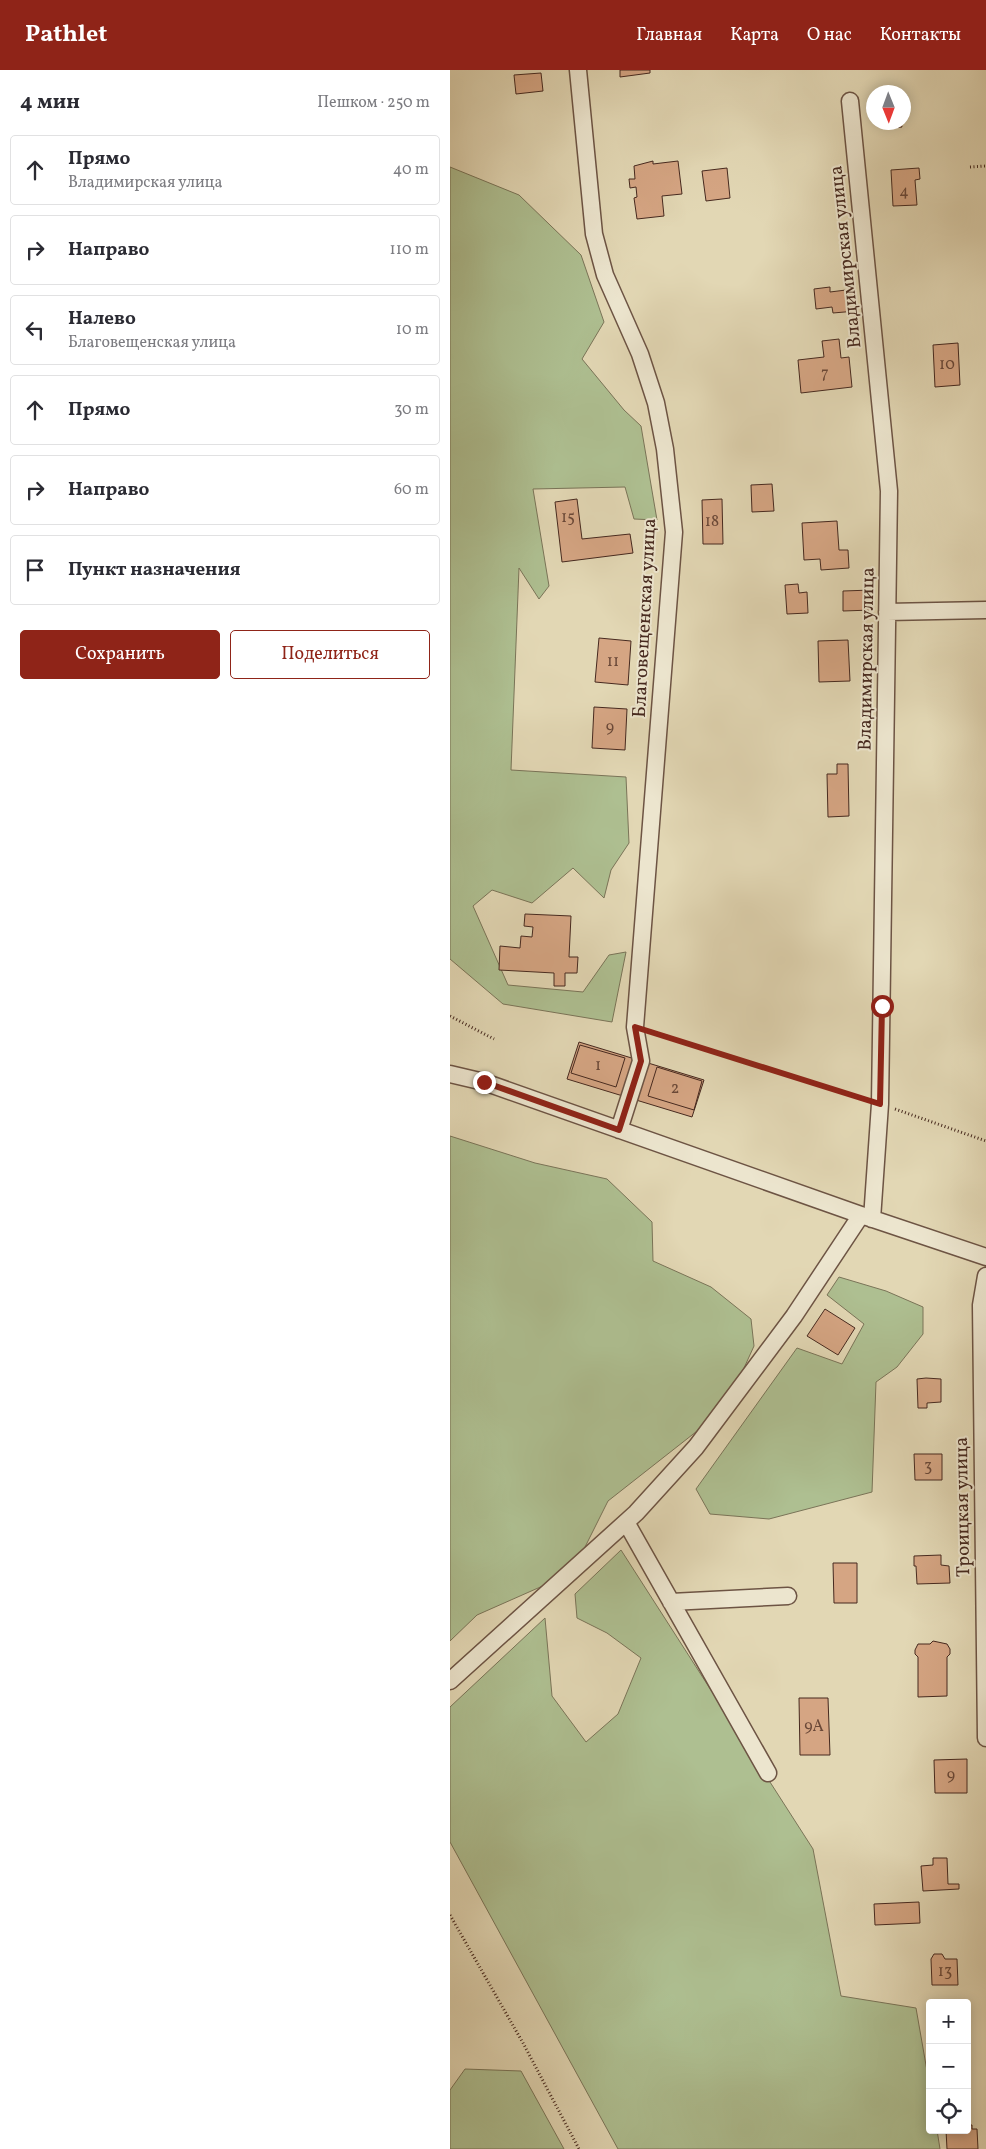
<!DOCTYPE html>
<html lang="ru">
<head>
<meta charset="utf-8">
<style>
  body { margin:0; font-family:Vollkorn,serif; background:#f7f7f7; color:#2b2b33 }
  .controls { position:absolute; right:15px; bottom:15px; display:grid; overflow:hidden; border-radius:5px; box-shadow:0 2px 12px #0003 }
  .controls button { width:45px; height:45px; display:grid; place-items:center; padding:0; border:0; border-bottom:1px solid #e1e1e2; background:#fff; color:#2b2b33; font:25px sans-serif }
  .compass { position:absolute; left:416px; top:15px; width:45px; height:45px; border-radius:50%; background:#fff; box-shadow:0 2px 12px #0003; rotate:179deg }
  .stop { position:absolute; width:15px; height:15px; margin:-11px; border:4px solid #8f2418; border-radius:50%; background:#fff }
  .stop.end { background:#8f2418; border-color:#fff; box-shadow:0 1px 5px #0008 }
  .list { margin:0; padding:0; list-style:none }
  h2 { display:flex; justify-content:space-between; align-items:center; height:65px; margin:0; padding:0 20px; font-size:21px }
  h2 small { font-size:16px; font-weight:400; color:#7c7c81 }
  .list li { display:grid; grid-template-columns:32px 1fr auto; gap:15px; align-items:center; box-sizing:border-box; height:70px; margin:0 10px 10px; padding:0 10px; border:1px solid #e1e1e2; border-radius:5px }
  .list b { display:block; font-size:19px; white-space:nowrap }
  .list p { margin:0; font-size:16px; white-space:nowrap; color:#7c7c81 }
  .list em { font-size:16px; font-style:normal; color:#7c7c81 }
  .actions { display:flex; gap:10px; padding:15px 20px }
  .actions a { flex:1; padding:11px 0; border:1px solid #8f2418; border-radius:5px; text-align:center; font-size:18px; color:#8f2418 }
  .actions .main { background:#8f2418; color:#fff }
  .icon { flex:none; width:28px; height:28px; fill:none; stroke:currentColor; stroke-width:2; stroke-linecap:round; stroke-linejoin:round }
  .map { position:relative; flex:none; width:536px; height:2079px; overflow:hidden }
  header { display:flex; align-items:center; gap:30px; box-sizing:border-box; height:70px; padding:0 25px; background:#8f2418; color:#fff }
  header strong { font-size:24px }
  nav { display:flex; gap:28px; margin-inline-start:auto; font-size:18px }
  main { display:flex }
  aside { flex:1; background:#fff }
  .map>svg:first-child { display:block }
  .green { fill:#aebf91; stroke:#7a7458 }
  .building { fill:#d5a583; stroke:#46291f }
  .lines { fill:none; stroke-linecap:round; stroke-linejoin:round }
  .minor-casing { stroke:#6d5444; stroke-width:19 }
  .path { stroke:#46291f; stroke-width:3; stroke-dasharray:1 2.5; stroke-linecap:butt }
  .minor { stroke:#ece5ce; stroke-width:16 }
  .route { stroke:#8f2418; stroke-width:6 }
  .labels { text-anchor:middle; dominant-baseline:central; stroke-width:4; stroke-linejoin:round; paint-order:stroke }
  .number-label { font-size:16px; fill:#6a4838 }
  .street-label { font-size:19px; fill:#46291f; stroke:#ece5ce }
</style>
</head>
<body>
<header>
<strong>Pathlet</strong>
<nav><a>Главная</a><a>Карта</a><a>О нас</a><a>Контакты</a></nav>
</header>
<main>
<aside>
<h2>4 мин<small>Пешком · 250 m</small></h2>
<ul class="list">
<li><svg class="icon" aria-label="ahead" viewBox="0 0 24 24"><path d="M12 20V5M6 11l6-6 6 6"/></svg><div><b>Прямо</b><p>Владимирская улица</p></div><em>40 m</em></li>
<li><svg class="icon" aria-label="right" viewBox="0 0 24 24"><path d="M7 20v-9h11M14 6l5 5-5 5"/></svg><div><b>Направо</b></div><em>110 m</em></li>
<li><svg class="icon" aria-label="left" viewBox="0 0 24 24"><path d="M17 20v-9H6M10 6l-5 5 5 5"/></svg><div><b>Налево</b><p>Благовещенская улица</p></div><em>10 m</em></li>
<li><svg class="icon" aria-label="ahead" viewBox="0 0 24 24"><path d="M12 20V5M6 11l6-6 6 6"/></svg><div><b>Прямо</b></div><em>30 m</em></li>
<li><svg class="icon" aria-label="right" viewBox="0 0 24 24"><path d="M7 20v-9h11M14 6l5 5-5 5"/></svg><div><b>Направо</b></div><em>60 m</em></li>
<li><svg class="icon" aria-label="arrive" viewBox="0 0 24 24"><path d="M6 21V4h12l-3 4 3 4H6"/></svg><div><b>Пункт назначения</b></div></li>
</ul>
<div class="actions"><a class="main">Сохранить</a><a>Поделиться</a></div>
</aside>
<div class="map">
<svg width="536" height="2079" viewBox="0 0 536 2079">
  <rect width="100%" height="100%" fill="#e2d7b4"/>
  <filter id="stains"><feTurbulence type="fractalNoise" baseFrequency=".004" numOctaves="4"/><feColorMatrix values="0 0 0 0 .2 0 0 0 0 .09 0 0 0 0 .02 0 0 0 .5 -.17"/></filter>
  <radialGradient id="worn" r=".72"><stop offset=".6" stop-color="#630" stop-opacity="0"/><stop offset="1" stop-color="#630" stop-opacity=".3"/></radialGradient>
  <path class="green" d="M 0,97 L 69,125 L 131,185 L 154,252 L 132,289 L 174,340 L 191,356 L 207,450 L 184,449 L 175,417 L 83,419 L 99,516 L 89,529 L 69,498 L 61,700 L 176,707 L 179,773 L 161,800 L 154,828 L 123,798 L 82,833 L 42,820 L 23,836 L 58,915 L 133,922 L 159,885 L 176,882 L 162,952 L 53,934 L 0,889 Z
    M 0,1066 L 85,1093 L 157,1109 L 202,1152 L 203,1191 L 261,1217 L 301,1249 L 304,1276 L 289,1309 L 284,1332 L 158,1431 L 122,1503 L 27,1545 L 0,1571 Z
    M 389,1207 L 436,1221 L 473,1237 L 473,1264 L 447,1297 L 426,1312 L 422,1422 L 319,1449 L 260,1444 L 246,1419 L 347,1278 L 392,1294 L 414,1254 L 377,1225 Z
    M 171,1480 L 363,1779 L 391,1926 L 466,1938 L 480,2018 L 480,2060 L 487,2060 L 490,2079 L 168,2079 L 0,1772 L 0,1637 L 95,1548 L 102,1626 L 136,1672 L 168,1644 L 191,1588 L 157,1563 L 127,1548 L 125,1524 Z
    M 15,1999 L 71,2001 L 114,2079 L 0,2079 L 0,2020 Z"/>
  <path class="building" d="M 170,0 L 200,0 L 200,3 L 170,7 Z
    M 91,3 L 93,21 L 66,24 L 64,5 Z
    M 453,25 L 457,25 L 459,37 L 453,37 Z
    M 433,52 L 451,52 L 452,57 L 434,59 Z
    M 203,91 L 203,94 L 228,91 L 232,124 L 212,126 L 214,146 L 187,149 L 184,128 L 187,127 L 186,117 L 180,118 L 179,109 L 185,109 L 184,96 Z
    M 277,98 L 280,128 L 256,131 L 252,101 Z
    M 469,98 L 470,109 L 465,110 L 467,135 L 443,136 L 441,100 Z
    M 380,217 L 380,222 L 404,219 L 406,241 L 383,243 L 382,237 L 366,239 L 364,219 Z
    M 389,269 L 391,288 L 399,287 L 402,317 L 351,323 L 348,290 L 374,287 L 372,271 Z
    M 508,273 L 510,315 L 485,317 L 483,275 Z
    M 322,414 L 324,441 L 302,442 L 301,415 Z
    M 127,429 L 132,469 L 180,464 L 183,483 L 112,492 L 105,432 Z
    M 272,429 L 273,474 L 253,474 L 252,430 Z
    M 387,451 L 389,480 L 398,480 L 399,498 L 371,500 L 370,489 L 354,490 L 352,453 Z
    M 348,514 L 349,523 L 357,522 L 358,543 L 337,544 L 335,515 Z
    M 422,520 L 422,540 L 393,541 L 393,521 Z
    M 149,568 L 181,571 L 178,615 L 145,612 Z
    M 398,570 L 400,611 L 369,612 L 368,571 Z
    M 144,637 L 177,639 L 175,680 L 142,678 Z
    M 387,694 L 398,694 L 399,746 L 378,747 L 377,704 L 387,704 Z
    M 75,844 L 121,846 L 119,887 L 128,887 L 127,903 L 115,903 L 115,916 L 104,916 L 104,903 L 49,900 L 50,876 L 70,878 L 71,866 L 82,867 L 83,857 L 74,856 Z
    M 129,972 L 254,1010 L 242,1047 L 117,1009 Z
    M 130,975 L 175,988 L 166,1017 L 121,1003 Z
    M 207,997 L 252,1011 L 244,1040 L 198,1026 Z
    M 375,1239 L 405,1258 L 388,1285 L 357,1266 Z
    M 476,1308 L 491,1309 L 491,1332 L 477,1333 L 477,1338 L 468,1338 L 467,1309 Z
    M 464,1384 L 492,1384 L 492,1410 L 465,1410 Z
    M 491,1485 L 491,1495 L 499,1496 L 500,1513 L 467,1514 L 466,1496 L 464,1496 L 464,1486 Z
    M 383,1493 L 407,1493 L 407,1533 L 384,1533 Z
    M 483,1571 L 497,1574 L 500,1579 L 500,1584 L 497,1587 L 497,1626 L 468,1627 L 468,1587 L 465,1584 L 465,1580 L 468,1574 L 480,1574 Z
    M 349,1628 L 378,1628 L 380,1685 L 350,1685 Z
    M 517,1689 L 517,1723 L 485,1723 L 484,1690 Z
    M 483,1788 L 497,1788 L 498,1814 L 509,1814 L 509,1819 L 473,1821 L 471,1796 L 483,1795 Z
    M 469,1832 L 470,1853 L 425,1855 L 424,1834 Z
    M 484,1884 L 492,1884 L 495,1889 L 507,1889 L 508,1915 L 482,1915 L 481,1889 Z
    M 517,2055 L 522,2055 L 522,2059 L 527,2059 L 528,2079 L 497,2079 L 496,2060 L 517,2060 Z"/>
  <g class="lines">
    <defs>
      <path id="minor" d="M 128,0 L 144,164 L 155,205 L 190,284 L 206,333 L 215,379 L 224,462 L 185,957 L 191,991 L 169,1060
        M 400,31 L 439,421 L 430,1034 L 422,1149
        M 437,542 L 536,540
        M 0,1004 L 34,1012 L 411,1145 L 536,1187
        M 536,1206 L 531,1235 L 536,1668
        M 176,1452 L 318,1703
        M 221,1532 L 338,1526
        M 0,1611 L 186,1443 L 246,1377 L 344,1246 L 411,1145"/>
    </defs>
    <use href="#minor" class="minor-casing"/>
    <path class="path" d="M 520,97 L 536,96
      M 0,946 L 44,969
      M 200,961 L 416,1029
      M 445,1039 L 536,1071
      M 0,1845 L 73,1973 L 129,2079"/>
    <use href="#minor" class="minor"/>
  </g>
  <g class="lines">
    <path class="route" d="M 34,1012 L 169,1060 L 191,991 L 185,957 L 430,1034 L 432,936"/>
  </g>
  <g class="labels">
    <g class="number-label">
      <text x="454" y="122">4</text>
      <text x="497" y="295">10</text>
      <text x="375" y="304">7</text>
      <text x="118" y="448">15</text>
      <text x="262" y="452">18</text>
      <text x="163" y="592">11</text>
      <text x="160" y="658">9</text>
      <text x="148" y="996">1</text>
      <text x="225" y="1019">2</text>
      <text x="478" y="1397">3</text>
      <text x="364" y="1657">9А</text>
      <text x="501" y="1706">9</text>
      <text x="495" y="1902">13</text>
    </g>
    <g class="street-label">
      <text transform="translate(396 187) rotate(-96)">Владимирская улица</text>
      <text transform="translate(195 548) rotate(-87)">Благовещенская улица</text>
      <text transform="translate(417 589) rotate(-89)">Владимирская улица</text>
      <text transform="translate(513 1437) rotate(-91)">Троицкая улица</text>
    </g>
  </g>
  <rect width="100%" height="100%" filter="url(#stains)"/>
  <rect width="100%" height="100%" fill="url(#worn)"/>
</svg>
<div class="controls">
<button>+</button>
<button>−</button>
<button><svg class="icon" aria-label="locate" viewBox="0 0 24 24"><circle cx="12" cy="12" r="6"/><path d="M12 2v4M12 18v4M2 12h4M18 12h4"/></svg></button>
</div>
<svg class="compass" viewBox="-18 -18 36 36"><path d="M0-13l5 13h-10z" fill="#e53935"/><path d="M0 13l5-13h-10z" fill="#7c7c81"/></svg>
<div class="stop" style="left:432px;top:936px"></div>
<div class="stop end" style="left:34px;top:1012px"></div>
</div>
</main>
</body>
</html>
